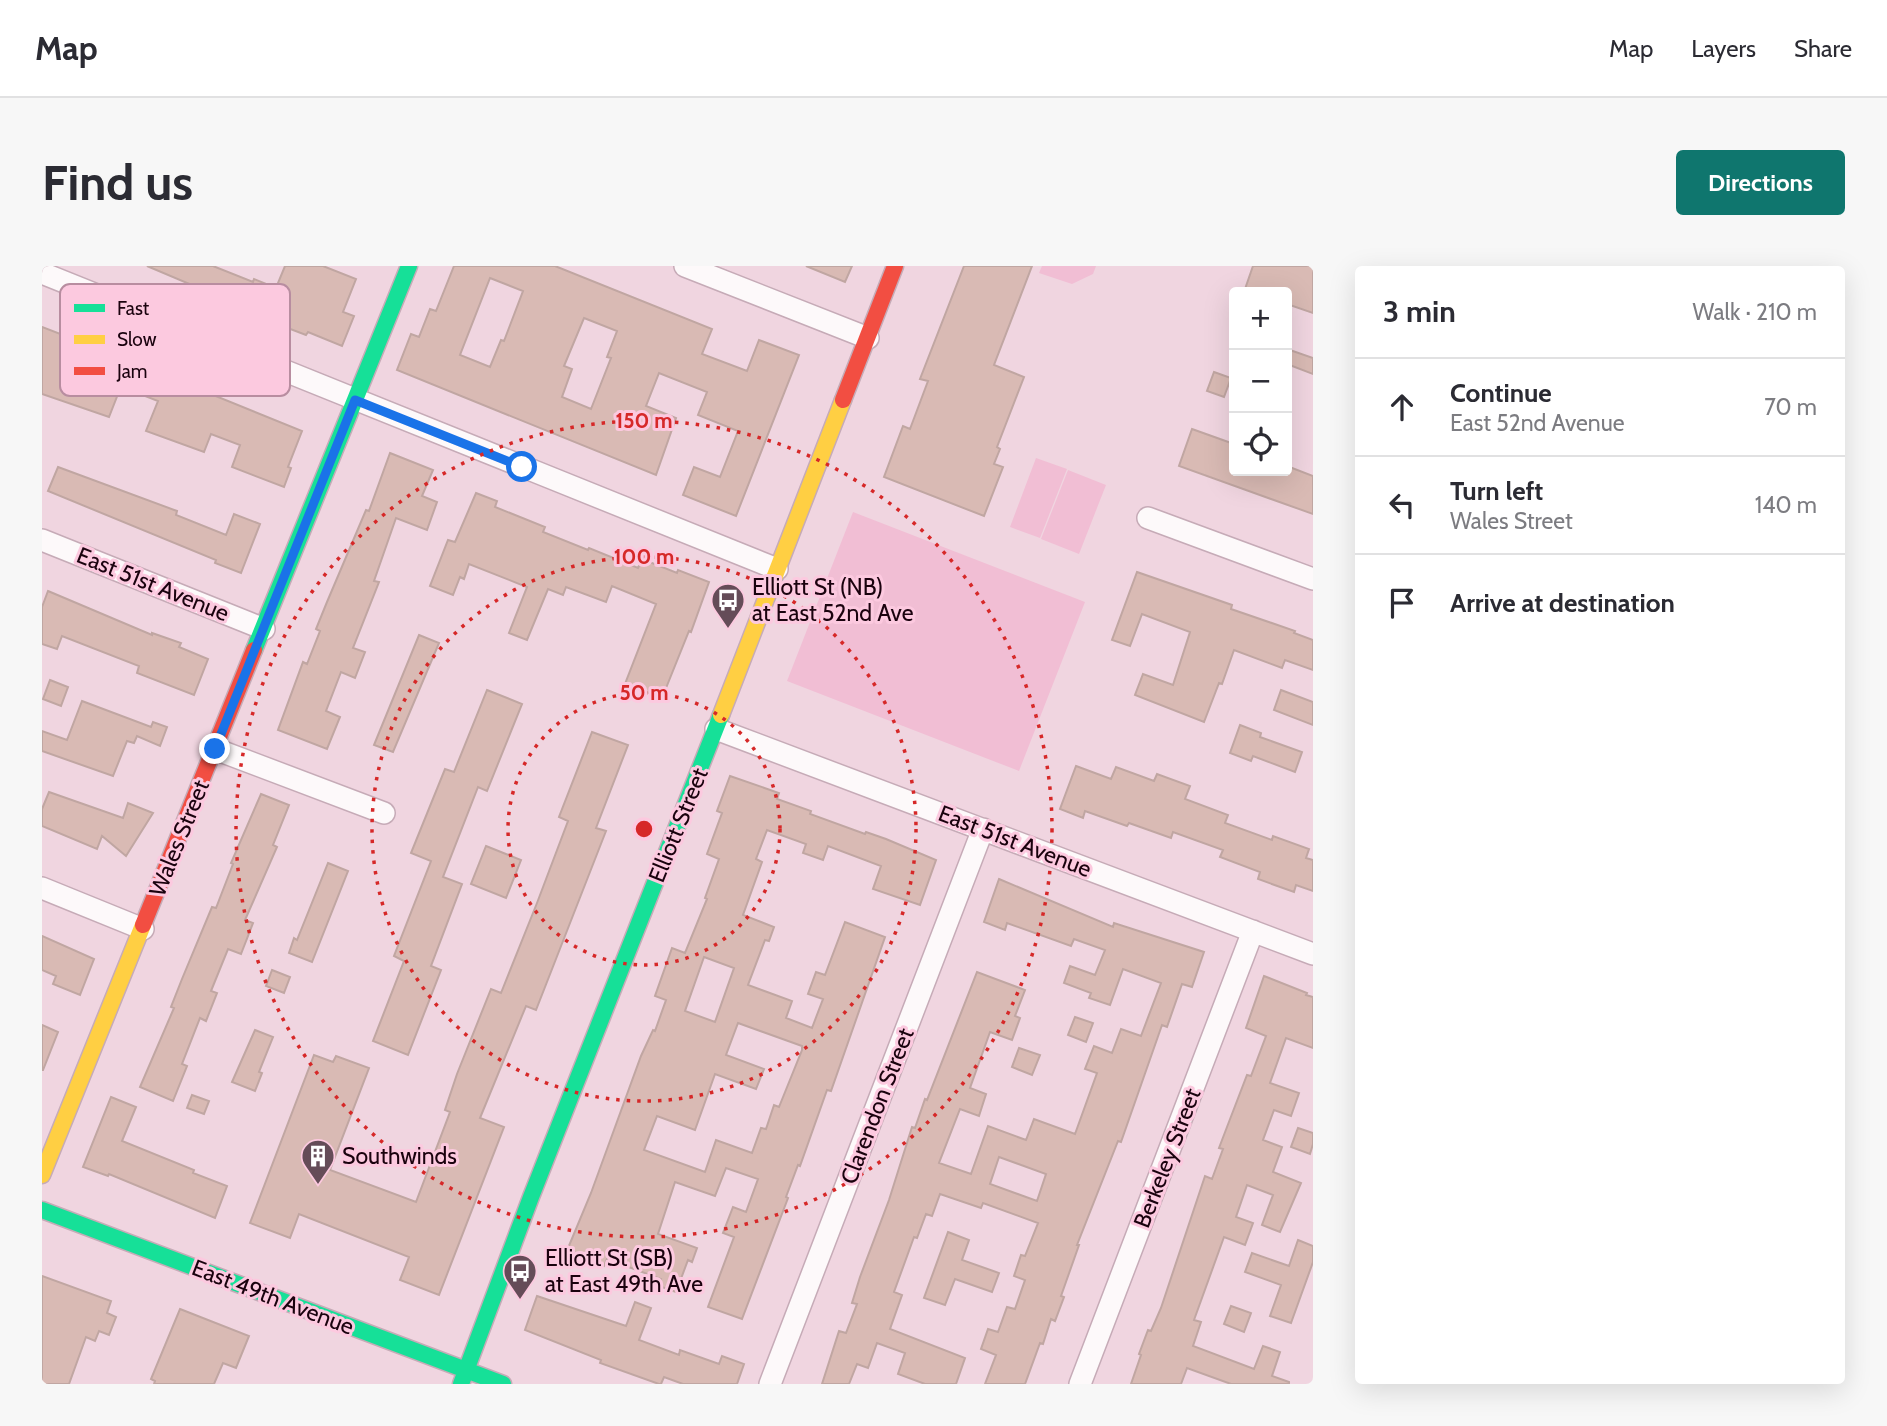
<!DOCTYPE html>
<html lang="en">
<head>
<meta charset="utf-8">
<style>
  body { margin:0; font-family:Cabin,sans-serif; background:#f7f7f7; color:#2b2b33 }
  .controls { position:absolute; right:21px; top:21px; display:grid; overflow:hidden; border-radius:7px; box-shadow:0 7px 28px #0002 }
  .controls button { width:63px; height:63px; display:grid; place-items:center; padding:0; border:0; border-bottom:2px solid #e1e1e2; background:#fff; color:#2b2b33; font:35px sans-serif }
  .stop { position:absolute; width:21px; height:21px; margin:-16px; border:5px solid #1a73e8; border-radius:50%; background:#fff }
  .stop.end { background:#1a73e8; border-color:#fff; box-shadow:0 2px 7px #0008 }
  .list { margin:0; padding:0; list-style:none }
  h2 { display:flex; justify-content:space-between; align-items:center; height:91px; margin:0; padding:0 28px; font-size:30px }
  h2 small { font-size:23px; font-weight:400; color:#7c7c81 }
  .list li { display:grid; grid-template-columns:46px 1fr auto; gap:21px; align-items:center; box-sizing:border-box; height:98px; padding:0 28px; border-top:2px solid #e1e1e2 }
  .list b { display:block; font-size:26px; white-space:nowrap }
  .list p { margin:0; font-size:23px; white-space:nowrap; color:#7c7c81 }
  .list em { font-size:23px; font-style:normal; color:#7c7c81 }
  .icon { flex:none; width:38px; height:38px; fill:none; stroke:currentColor; stroke-width:2; stroke-linecap:round; stroke-linejoin:round }
  .map { position:relative; flex:none; width:1271px; height:1118px; overflow:hidden; border-radius:7px }
  header { display:flex; align-items:center; gap:42px; box-sizing:border-box; height:98px; padding:0 35px; background:#fff; border-bottom:2px solid #e1e1e2 }
  header strong { font-size:33px }
  nav { display:flex; gap:38px; margin-inline-start:auto; font-size:24px }
  .intro { display:flex; align-items:center; justify-content:space-between; box-sizing:border-box; height:168px; padding:0 42px }
  h1 { margin:0; font-size:49px }
  .button { padding:18px 32px; border-radius:7px; background:#0f766e; color:#fff; font-size:24px; font-weight:700 }
  main { display:flex; gap:42px; padding:0 42px }
  aside { flex:1; background:#fff; border-radius:7px; box-shadow:0 7px 28px #0002 }
  .map>svg:first-child { display:block }
  .green { fill:#f1bed4 }
  .building { fill:#d9bab4; stroke:#c0a6a2; stroke-width:2; fill-rule:evenodd }
  .lines { fill:none; stroke-linecap:round; stroke-linejoin:round }
  .street-casing { stroke:#c6abb7; stroke-width:24 }
  .fast-casing { stroke:#c6abb7; stroke-width:19 }
  .slow-casing { stroke:#c6abb7; stroke-width:19 }
  .jam-casing { stroke:#c6abb7; stroke-width:19 }
  .street { stroke:#fdf9fa; stroke-width:21 }
  .fast { stroke:#16e098; stroke-width:16 }
  .slow { stroke:#ffcf43; stroke-width:16 }
  .jam { stroke:#f24e42; stroke-width:16 }
  .route { stroke:#1a73e8; stroke-width:9 }
  .ring { fill:none; stroke:#d62828; stroke-width:3.5; stroke-dasharray:3.5 7 }
  .labels { text-anchor:middle; dominant-baseline:central; stroke-width:6; stroke-linejoin:round; paint-order:stroke }
  .street-label { font-size:23px; fill:#1a020e; stroke:#fcc9df }
  .poi-label { font-size:23px; fill:#1a020e; stroke:#fcc9df; text-anchor:start }
  .key { fill:#fcc9df; stroke:#b88da0; stroke-width:2 }
  .key-label { font-size:19px; fill:#1a020e }
  .centre { fill:#d62828; stroke:#fcc9df; stroke-width:3.5 }
  .ring-label { font-size:21px; text-anchor:middle; font-weight:bold; fill:#d62828; stroke:#fcc9df; stroke-width:6; stroke-linejoin:round; paint-order:stroke }
</style>
</head>
<body>
<header>
<strong>Map</strong>
<nav><a>Map</a><a>Layers</a><a>Share</a></nav>
</header>
<div class="intro"><h1>Find us</h1><a class="button">Directions</a></div>
<main>
<div class="map">
<svg width="1271" height="1118" viewBox="0 0 1271 1118">
  <rect width="100%" height="100%" fill="#f0d5e0"/>
  <path class="green" d="M 1000,0 L 1054,0 L 1051,8 L 1030,18 L 997,7 Z
    M 994,192 L 1025,203 L 998,272 L 968,261 Z
    M 1026,204 L 1064,219 L 1037,288 L 999,273 Z
    M 811,246 L 1043,336 L 977,505 L 745,415 Z"/>
  <path class="building" d="M 105,0 L 171,0 L 211,16 L 212,13 L 234,22 L 243,0 L 281,0 L 314,13 L 301,46 L 312,50 L 300,80 L 266,66 L 264,69 L 235,58 L 237,52 L 198,37 L 197,39 Z
    M 412,0 L 513,0 L 670,63 L 660,88 L 705,105 L 717,74 L 757,89 L 694,250 L 641,229 L 652,201 L 678,211 L 696,165 L 656,149 L 665,126 L 617,107 L 604,140 L 634,152 L 614,209 L 355,104 L 369,68 L 377,71 L 388,43 L 394,45 ZM 448,12 L 481,25 L 462,75 L 459,74 L 448,101 L 418,89 ZM 542,52 L 575,65 L 565,91 L 569,92 L 549,143 L 520,131 L 530,103 L 522,100 Z
    M 764,0 L 810,0 L 803,16 Z
    M 922,0 L 990,0 L 952,99 L 982,111 L 955,181 L 958,183 L 952,198 L 961,201 L 942,250 L 842,211 L 861,160 L 868,163 L 886,115 L 878,113 Z
    M 1211,0 L 1271,0 L 1271,47 L 1245,38 L 1245,26 L 1202,26 Z
    M 0,61 L 65,86 L 66,83 L 94,94 L 140,113 L 139,116 L 260,165 L 246,201 L 249,202 L 242,221 L 190,201 L 198,179 L 169,168 L 162,186 L 104,165 L 116,135 L 83,122 L 82,124 L 78,123 L 67,151 L 0,128 Z
    M 1245,83 L 1271,92 L 1271,108 L 1245,98 Z
    M 1172,106 L 1189,112 L 1182,131 L 1165,125 Z
    M 1150,163 L 1192,178 L 1192,205 L 1245,205 L 1245,200 L 1271,210 L 1271,248 L 1137,200 Z
    M 348,187 L 391,204 L 380,230 L 395,236 L 385,264 L 354,252 L 332,315 L 337,316 L 311,382 L 323,386 L 313,412 L 299,406 L 284,445 L 298,451 L 285,483 L 236,464 L 261,396 L 265,398 L 278,365 L 274,363 L 285,336 L 324,244 L 327,245 Z
    M 16,201 L 135,245 L 134,249 L 184,269 L 192,248 L 218,258 L 199,307 L 173,297 L 174,294 L 6,225 Z
    M 434,227 L 455,235 L 453,241 L 503,261 L 501,266 L 546,284 L 547,282 L 596,302 L 600,293 L 635,307 L 636,304 L 667,316 L 649,366 L 647,365 L 620,432 L 583,418 L 614,338 L 570,320 L 564,336 L 524,321 L 521,329 L 506,323 L 485,374 L 467,367 L 485,321 L 427,298 L 422,313 L 418,311 L 411,329 L 388,320 L 406,274 L 413,276 Z
    M 1095,306 L 1190,339 L 1189,343 L 1253,365 L 1252,367 L 1271,374 L 1271,404 L 1243,394 L 1240,402 L 1192,384 L 1180,418 L 1177,417 L 1162,456 L 1093,429 L 1101,408 L 1131,419 L 1148,366 L 1100,348 L 1088,380 L 1070,374 Z
    M 6,325 L 110,369 L 110,367 L 139,377 L 137,381 L 166,393 L 152,429 L 95,407 L 97,400 L 20,370 L 15,383 L 0,378 L 0,341 Z
    M 377,369 L 397,377 L 351,486 L 332,479 Z
    M 8,414 L 26,421 L 19,440 L 1,433 Z
    M 445,424 L 480,438 L 445,525 L 436,521 L 401,611 L 420,618 L 389,700 L 399,704 L 366,789 L 331,775 L 362,695 L 352,690 L 389,595 L 369,587 L 403,503 L 412,506 Z
    M 1239,424 L 1271,436 L 1271,459 L 1232,444 Z
    M 40,435 L 109,461 L 111,456 L 125,461 L 118,480 L 95,470 L 92,477 L 85,475 L 71,510 L 0,485 L 0,465 L 25,474 Z
    M 1198,459 L 1219,467 L 1218,471 L 1260,486 L 1253,506 L 1211,490 L 1209,495 L 1188,487 Z
    M 550,466 L 586,479 L 554,562 L 564,565 L 494,744 L 484,740 L 438,852 L 462,861 L 397,1029 L 358,1014 L 367,991 L 257,948 L 248,972 L 208,957 L 272,789 L 291,796 L 294,790 L 327,802 L 288,904 L 374,936 L 408,846 L 403,844 L 415,808 L 449,723 L 459,727 L 495,637 L 526,555 L 517,551 Z
    M 1034,500 L 1069,513 L 1074,501 L 1112,515 L 1115,508 L 1148,520 L 1143,533 L 1186,549 L 1183,557 L 1230,574 L 1231,570 L 1267,583 L 1264,592 L 1271,594 L 1271,625 L 1254,619 L 1252,626 L 1216,613 L 1218,606 L 1178,591 L 1181,584 L 1131,566 L 1129,572 L 1087,557 L 1085,560 L 1043,545 L 1041,552 L 1018,543 Z
    M 688,510 L 737,527 L 735,533 L 769,545 L 768,548 L 823,568 L 824,566 L 844,573 L 894,594 L 878,639 L 831,623 L 839,600 L 786,580 L 781,594 L 761,587 L 764,578 L 725,564 L 714,593 L 720,596 L 701,649 L 732,661 L 727,675 L 723,674 L 706,719 L 750,735 L 744,752 L 770,762 L 781,733 L 766,728 L 774,706 L 783,709 L 803,656 L 843,671 L 789,825 L 785,824 L 758,900 L 756,899 L 744,931 L 746,932 L 700,1053 L 666,1041 L 692,971 L 681,967 L 691,941 L 704,946 L 716,913 L 684,902 L 673,930 L 633,916 L 616,968 L 655,982 L 650,996 L 646,994 L 634,1026 L 617,1020 L 619,1013 L 565,993 L 562,1000 L 524,987 L 549,927 L 599,790 L 611,764 L 613,765 L 624,734 L 613,730 L 630,682 L 643,687 L 665,633 L 663,632 L 677,593 L 665,588 L 680,547 L 675,545 ZM 662,691 L 692,702 L 673,756 L 643,745 ZM 696,757 L 760,780 L 760,784 L 737,841 L 732,839 L 724,863 L 719,862 L 710,887 L 674,874 L 663,906 L 602,884 L 615,850 L 653,864 L 673,808 L 714,823 L 722,803 L 684,789 Z
    M 7,526 L 81,552 L 86,537 L 111,547 L 84,590 L 60,570 L 55,583 L 0,560 L 0,543 Z
    M 219,528 L 247,539 L 231,579 L 235,581 L 203,654 L 211,657 L 199,688 L 186,683 L 169,725 L 175,727 L 164,755 L 158,752 L 140,798 L 145,800 L 131,835 L 98,821 L 132,742 L 129,741 L 140,713 L 170,641 L 174,642 L 191,598 L 189,597 Z
    M 444,580 L 479,594 L 464,632 L 429,618 Z
    M 286,597 L 306,605 L 270,696 L 247,687 L 252,672 L 255,674 Z
    M 957,613 L 1071,661 L 1072,657 L 1162,686 L 1150,721 L 1140,718 L 1125,761 L 1120,759 L 1079,876 L 1076,875 L 1035,979 L 1037,979 L 1019,1030 L 1022,1031 L 1013,1055 L 1009,1053 L 1001,1078 L 998,1077 L 983,1118 L 943,1118 L 954,1089 L 939,1083 L 946,1063 L 956,1066 L 965,1041 L 973,1043 L 983,1014 L 972,1010 L 979,989 L 983,990 L 996,957 L 941,937 L 939,942 L 898,928 L 890,950 L 884,948 L 875,972 L 872,971 L 852,1026 L 860,1029 L 848,1063 L 923,1092 L 914,1118 L 883,1118 L 856,1108 L 863,1087 L 835,1077 L 826,1102 L 815,1098 L 807,1118 L 780,1118 L 797,1065 L 804,1067 L 815,1038 L 810,1037 L 818,1011 L 847,934 L 870,861 L 873,862 L 883,833 L 885,834 L 935,706 L 983,724 L 973,750 L 978,752 L 970,774 L 948,766 L 928,822 L 944,828 L 937,850 L 918,843 L 897,897 L 929,908 L 946,860 L 984,874 L 992,853 L 1033,868 L 1055,807 L 1043,803 L 1052,780 L 1070,787 L 1079,763 L 1099,770 L 1119,717 L 1081,703 L 1068,739 L 1047,732 L 1049,727 L 1022,717 L 1028,700 L 1053,709 L 1063,684 L 1032,673 L 1029,680 L 965,657 L 963,664 L 942,656 ZM 957,891 L 1004,908 L 995,935 L 948,918 Z
    M 0,670 L 52,693 L 38,729 L 11,718 L 14,710 L 0,704 Z
    M 230,704 L 248,711 L 242,727 L 224,720 Z
    M 1222,710 L 1265,727 L 1264,729 L 1271,731 L 1271,782 L 1244,772 L 1228,817 L 1257,827 L 1249,850 L 1232,844 L 1221,874 L 1240,881 L 1231,906 L 1259,917 L 1238,966 L 1220,959 L 1231,929 L 1205,919 L 1194,951 L 1211,957 L 1203,979 L 1182,971 L 1152,1054 L 1159,1056 L 1151,1080 L 1212,1103 L 1221,1080 L 1238,1086 L 1230,1110 L 1247,1116 L 1247,1118 L 1189,1118 L 1145,1102 L 1139,1118 L 1089,1118 L 1099,1089 L 1097,1088 L 1106,1064 L 1109,1065 L 1119,1042 L 1163,910 L 1170,913 L 1181,883 L 1177,882 L 1185,861 L 1205,809 L 1209,810 L 1224,770 L 1204,762 Z
    M 1033,751 L 1051,757 L 1044,776 L 1026,769 Z
    M 0,759 L 16,766 L 1,804 L 0,804 Z
    M 213,764 L 231,771 L 217,806 L 220,807 L 213,825 L 190,816 Z
    M 977,782 L 998,789 L 990,809 L 970,801 Z
    M 150,829 L 167,835 L 162,848 L 145,842 Z
    M 69,831 L 94,841 L 80,875 L 152,904 L 151,907 L 185,920 L 173,952 L 67,908 L 66,910 L 41,901 Z
    M 1256,862 L 1271,867 L 1271,878 L 1268,888 L 1249,881 Z
    M 906,966 L 927,974 L 920,994 L 957,1007 L 950,1026 L 913,1013 L 903,1039 L 882,1032 Z
    M 1256,974 L 1271,980 L 1271,996 L 1249,1057 L 1228,1050 L 1239,1019 L 1203,1006 L 1210,987 L 1247,1000 Z
    M 0,1010 L 69,1035 L 65,1047 L 74,1051 L 67,1069 L 57,1065 L 53,1075 L 44,1071 L 27,1118 L 0,1118 Z
    M 495,1030 L 584,1060 L 593,1036 L 609,1042 L 597,1074 L 637,1089 L 638,1084 L 677,1098 L 680,1090 L 702,1098 L 695,1118 L 641,1118 L 622,1111 L 619,1118 L 617,1118 L 558,1097 L 559,1094 L 483,1064 Z
    M 1189,1040 L 1209,1047 L 1202,1066 L 1182,1058 Z
    M 138,1043 L 207,1070 L 194,1102 L 181,1097 L 172,1118 L 112,1118 L 113,1115 L 109,1113 Z"/>
  <g class="lines">
    <defs>
      <path id="street" d="M 643,0 L 826,72
        M 0,7 L 735,303
        M 1106,252 L 1271,313
        M 0,274 L 222,363
        M 674,463 L 1271,688
        M 173,483 L 342,547
        M 0,622 L 101,663
        M 728,1118 L 941,563
        M 1038,1118 L 1211,665"/>
      <path id="fast" d="M 212,384 L 367,0
        M 0,944 L 461,1118
        M 419,1118 L 489,931 L 679,449"/>
      <path id="slow" d="M 679,449 L 801,134
        M 0,909 L 101,659"/>
      <path id="jam" d="M 801,134 L 853,0
        M 101,659 L 212,384"/>
    </defs>
    <use href="#street" class="street-casing"/>
    <use href="#fast" class="fast-casing"/>
    <use href="#slow" class="slow-casing"/>
    <use href="#jam" class="jam-casing"/>
    <use href="#street" class="street"/>
    <use href="#fast" class="fast"/>
    <use href="#slow" class="slow"/>
    <use href="#jam" class="jam"/>
  </g>
  <g class="lines">
    <path class="route" d="M 173,483 L 313,134 L 480,201"/>
  </g>
  <g class="ring">
    <circle cx="602" cy="563" r="136"/>
    <circle cx="602" cy="563" r="272"/>
    <circle cx="602" cy="563" r="408"/>
  </g>
  <defs>
    <symbol id="bus-pin" viewBox="-11 -11 22 30"><path d="M0 17L-7.5 6A9.5 9.5 0 1 1 7.5 6Z" fill="#654c58" stroke="#fcc9df"/><path d="M-5-6H5V4H4V6H2V4H-2V6H-4V4H-5ZM-3.5-4V0h7V-4ZM-3.5 1.2v1.5H-2V1.2ZM2 1.2v1.5H3.5V1.2Z" fill="#fff"/></symbol>
    <symbol id="building-pin" viewBox="-11 -11 22 30"><path d="M0 17L-7.5 6A9.5 9.5 0 1 1 7.5 6Z" fill="#654c58" stroke="#fcc9df"/><path d="M-4-6H4V6H1V3H-1V6H-4ZM-2.5-4.3h1.7v1.8h-1.7ZM.8-4.3h1.7v1.8H.8ZM-2.5-1h1.7V.8h-1.7ZM.8-1h1.7V.8H.8Z" fill="#fff"/></symbol>
  </defs>
  <g fill-rule="evenodd">
    <use href="#bus-pin" x="667" y="315" width="38" height="52"/>
    <use href="#building-pin" x="257" y="871" width="38" height="52"/>
    <use href="#bus-pin" x="459" y="986" width="38" height="52"/>
  </g>
  <g class="labels">
    <g class="street-label">
      <text transform="translate(111 318) rotate(22)">East 51st Avenue</text>
      <text transform="translate(636 559) rotate(-68)">Elliott Street</text>
      <text transform="translate(137 572) rotate(-68)">Wales Street</text>
      <text transform="translate(973 575) rotate(21)">East 51st Avenue</text>
      <text transform="translate(835 840) rotate(-69)">Clarendon Street</text>
      <text transform="translate(1125 892) rotate(-69)">Berkeley Street</text>
      <text transform="translate(231 1031) rotate(21)">East 49th Avenue</text>
    </g>
    <g class="poi-label">
      <text x="710" y="321">Elliott St (NB)<tspan x="710" dy="26">at East 52nd Ave</tspan></text>
      <text x="300" y="890">Southwinds</text>
      <text x="503" y="992">Elliott St (SB)<tspan x="503" dy="26">at East 49th Ave</tspan></text>
    </g>
  </g>
  <rect x="18" y="18" width="230" height="112" rx="10" class="key"/>
  <rect x="32" y="38" width="31" height="8" fill="#16e098"/>
  <rect x="32" y="69" width="31" height="9" fill="#ffcf43"/>
  <rect x="32" y="101" width="31" height="8" fill="#f24e42"/>
  <g class="key-label">
    <text x="75" y="49">Fast</text>
    <text x="75" y="80">Slow</text>
    <text x="75" y="112">Jam</text>
  </g>
  <circle cx="602" cy="563" r="10" class="centre"/>
  <g class="ring-label">
    <text x="602" y="162">150 m</text>
    <text x="602" y="298">100 m</text>
    <text x="602" y="434">50 m</text>
  </g>
</svg>
<div class="controls">
<button>+</button>
<button>−</button>
<button><svg class="icon" aria-label="locate" viewBox="0 0 24 24"><circle cx="12" cy="12" r="6"/><path d="M12 2v4M12 18v4M2 12h4M18 12h4"/></svg></button>
</div>
<div class="stop" style="left:480px;top:201px"></div>
<div class="stop end" style="left:173px;top:483px"></div>
</div>
<aside>
<h2>3 min<small>Walk · 210 m</small></h2>
<ul class="list">
<li><svg class="icon" aria-label="ahead" viewBox="0 0 24 24"><path d="M12 20V5M6 11l6-6 6 6"/></svg><div><b>Continue</b><p>East 52nd Avenue</p></div><em>70 m</em></li>
<li><svg class="icon" aria-label="left" viewBox="0 0 24 24"><path d="M17 20v-9H6M10 6l-5 5 5 5"/></svg><div><b>Turn left</b><p>Wales Street</p></div><em>140 m</em></li>
<li><svg class="icon" aria-label="arrive" viewBox="0 0 24 24"><path d="M6 21V4h12l-3 4 3 4H6"/></svg><div><b>Arrive at destination</b></div></li>
</ul>
</aside>
</main>
</body>
</html>
